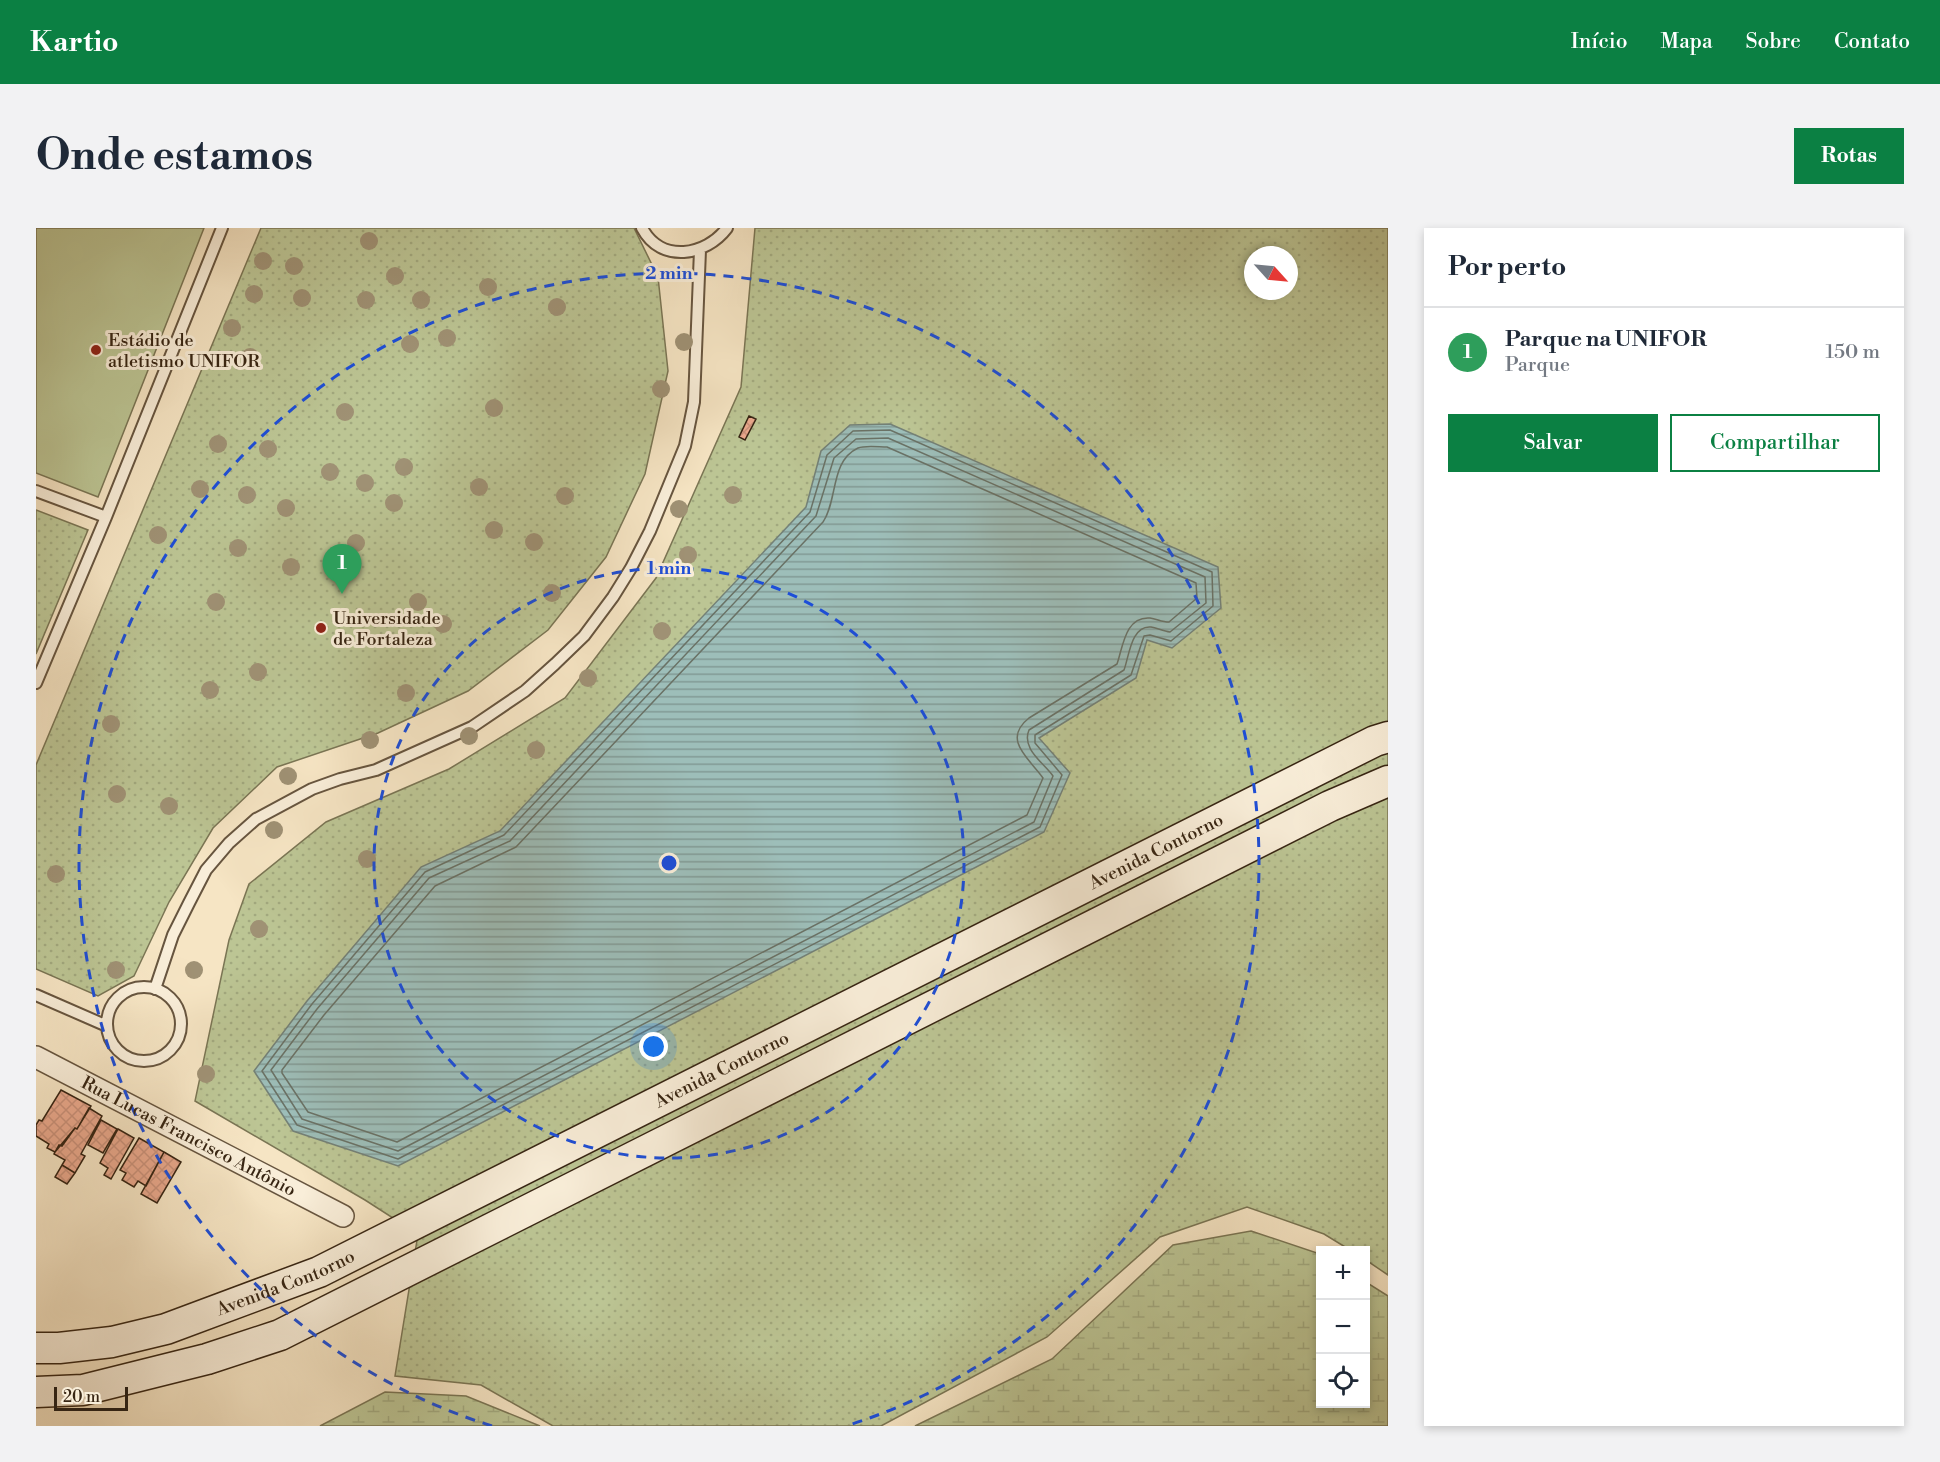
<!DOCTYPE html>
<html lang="pt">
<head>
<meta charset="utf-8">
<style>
  body { margin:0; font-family:"Libre Bodoni",serif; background:#f2f2f3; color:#1f2937 }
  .controls { position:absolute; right:18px; bottom:18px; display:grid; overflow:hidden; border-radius:0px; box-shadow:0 3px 9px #0003 }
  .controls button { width:54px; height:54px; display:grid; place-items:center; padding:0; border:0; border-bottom:2px solid #e0e1e3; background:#fff; color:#1f2937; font:30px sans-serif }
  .compass { position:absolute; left:1208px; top:18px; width:54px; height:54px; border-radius:50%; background:#fff; box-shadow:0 3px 9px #0003; rotate:117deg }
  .scale { position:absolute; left:18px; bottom:15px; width:74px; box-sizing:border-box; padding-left:6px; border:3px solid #372513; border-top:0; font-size:16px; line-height:21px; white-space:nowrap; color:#372513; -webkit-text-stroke:4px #f9eed9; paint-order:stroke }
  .you { position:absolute; left:618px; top:819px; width:21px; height:21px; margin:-15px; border:4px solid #fff; border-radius:50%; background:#1a73e8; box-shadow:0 0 0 9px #1a73e833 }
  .badge { display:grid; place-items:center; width:39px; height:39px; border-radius:50%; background:#0b8043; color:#fff; font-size:20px; font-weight:700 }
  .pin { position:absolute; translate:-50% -50px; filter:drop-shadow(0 2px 3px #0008) }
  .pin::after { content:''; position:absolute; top:32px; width:21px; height:18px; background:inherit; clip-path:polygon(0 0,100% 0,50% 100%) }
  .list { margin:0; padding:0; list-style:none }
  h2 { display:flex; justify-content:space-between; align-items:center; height:78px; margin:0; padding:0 24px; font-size:26px }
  h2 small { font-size:20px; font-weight:400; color:#747a83 }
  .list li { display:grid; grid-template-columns:39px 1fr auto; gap:18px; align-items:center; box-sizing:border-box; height:90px; padding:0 24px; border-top:2px solid #e0e1e3 }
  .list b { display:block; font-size:22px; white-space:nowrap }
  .list p { margin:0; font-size:20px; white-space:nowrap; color:#747a83 }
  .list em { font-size:20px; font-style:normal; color:#747a83 }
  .actions { display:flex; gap:12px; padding:18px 24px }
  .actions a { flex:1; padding:14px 0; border:2px solid #0b8043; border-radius:0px; text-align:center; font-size:21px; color:#0b8043 }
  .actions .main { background:#0b8043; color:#fff }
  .icon { flex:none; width:33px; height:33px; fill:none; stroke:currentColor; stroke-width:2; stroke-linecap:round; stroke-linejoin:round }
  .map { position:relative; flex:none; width:1352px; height:1198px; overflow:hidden; border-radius:0px }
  header { display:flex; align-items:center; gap:36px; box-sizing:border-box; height:84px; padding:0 30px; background:#0b8043; color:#fff }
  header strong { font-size:28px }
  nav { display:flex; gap:33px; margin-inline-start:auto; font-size:21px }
  .intro { display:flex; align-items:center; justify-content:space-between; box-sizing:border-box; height:144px; padding:0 36px }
  h1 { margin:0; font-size:42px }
  .button { padding:15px 27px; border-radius:0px; background:#0b8043; color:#fff; font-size:21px; font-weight:700 }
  main { display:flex; gap:36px; padding:0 36px }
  aside { flex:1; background:#fff; border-radius:0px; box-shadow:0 3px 9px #0003 }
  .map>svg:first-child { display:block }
  .grass { fill:url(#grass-dots); stroke:#7a7554; stroke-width:1.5; fill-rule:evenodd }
  .wetland { fill:url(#wetland-marsh); stroke:#7a7554; stroke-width:1.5 }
  .pitch { fill:#bcc594; stroke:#7a7554; stroke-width:1.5 }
  .water { fill:url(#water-rules); stroke:#748177; stroke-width:1.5 }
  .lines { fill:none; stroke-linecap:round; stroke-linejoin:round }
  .shore { stroke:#6a7266; stroke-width:1.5 }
  .building { fill:url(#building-cross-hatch); stroke:#372513; stroke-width:1.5 }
  .lane-casing { stroke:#67553f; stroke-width:14 }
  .street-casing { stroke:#67553f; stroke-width:24 }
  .secondary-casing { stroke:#372513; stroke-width:33 }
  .lane { stroke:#f9eed9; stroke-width:10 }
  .street { stroke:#f9eed9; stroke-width:21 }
  .secondary { stroke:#f9eed9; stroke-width:30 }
  .tree { fill:#9f9174 }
  .ring { fill:none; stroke:#1d4ed8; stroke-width:3; stroke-dasharray:10 8 }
  .poi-dot { fill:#8f2418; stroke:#f9eed9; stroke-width:2 }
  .labels { text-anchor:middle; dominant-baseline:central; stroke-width:6; stroke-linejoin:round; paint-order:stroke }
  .poi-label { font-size:18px; fill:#372513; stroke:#f9eed9; text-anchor:start }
  .street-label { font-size:18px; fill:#372513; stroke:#f9eed9 }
  .centre { fill:#1d4ed8; stroke:#f9eed9; stroke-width:3 }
  .ring-label { font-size:18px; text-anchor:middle; font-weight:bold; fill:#1d4ed8; stroke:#f9eed9; stroke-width:6; stroke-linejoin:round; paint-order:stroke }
</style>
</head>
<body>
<header>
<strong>Kartio</strong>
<nav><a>Início</a><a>Mapa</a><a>Sobre</a><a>Contato</a></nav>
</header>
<div class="intro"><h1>Onde estamos</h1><a class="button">Rotas</a></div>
<main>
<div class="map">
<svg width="1352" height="1198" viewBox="0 0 1352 1198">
  <defs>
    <pattern id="grass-dots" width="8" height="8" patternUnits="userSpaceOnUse" patternTransform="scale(1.5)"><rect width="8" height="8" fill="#bcc594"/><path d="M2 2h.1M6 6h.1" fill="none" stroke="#a2a97f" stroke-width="1.8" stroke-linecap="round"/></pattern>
    <pattern id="wetland-marsh" width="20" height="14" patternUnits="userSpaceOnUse" patternTransform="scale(1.5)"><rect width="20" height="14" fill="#bcc594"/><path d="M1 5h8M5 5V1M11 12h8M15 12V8" fill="none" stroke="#a2a97f"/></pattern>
    <pattern id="water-rules" width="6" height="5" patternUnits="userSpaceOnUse" patternTransform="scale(1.5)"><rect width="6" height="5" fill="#9dbeb9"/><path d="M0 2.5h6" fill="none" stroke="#819a95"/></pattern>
    <pattern id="building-cross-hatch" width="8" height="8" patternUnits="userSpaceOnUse" patternTransform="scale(1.5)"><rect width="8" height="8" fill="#e9a88c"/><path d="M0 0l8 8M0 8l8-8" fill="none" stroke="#c89078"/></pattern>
  </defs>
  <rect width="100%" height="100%" fill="#f6e5c4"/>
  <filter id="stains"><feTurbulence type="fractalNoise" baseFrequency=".00333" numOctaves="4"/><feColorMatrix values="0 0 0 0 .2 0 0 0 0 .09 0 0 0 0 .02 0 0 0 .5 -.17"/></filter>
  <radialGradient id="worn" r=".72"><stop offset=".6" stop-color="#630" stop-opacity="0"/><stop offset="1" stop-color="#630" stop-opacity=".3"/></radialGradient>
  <path class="grass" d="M 225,0 L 598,0 L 622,49 L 632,143 L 609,246 L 570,329 L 512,402 L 432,463 L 342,505 L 241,539 L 177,600 L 133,674 L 98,748 L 62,768 L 0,741 L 0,537 Z
    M 719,0 L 1352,0 L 1352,1047 L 1330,1032 L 1330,1022 L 1314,1022 L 1288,1006 L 1211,979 L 1124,1009 L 1011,1109 L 845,1198 L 517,1198 L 445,1157 L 359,1148 L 382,1006 L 329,972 L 159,873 L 193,712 L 213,656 L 290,594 L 413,541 L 529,470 L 620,350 L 705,159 ZM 1217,27 L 1253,27 L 1253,63 L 1217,63 Z
    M 0,282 L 52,302 L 0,426 Z"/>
  <path class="wetland" d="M 1215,1003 L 1284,1026 L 1284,1176 L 1330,1176 L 1330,1054 L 1352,1068 L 1352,1198 L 879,1198 L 1016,1131 L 1137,1017 Z
    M 349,1164 L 430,1168 L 504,1198 L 284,1198 Z"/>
  <path class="pitch" d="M 0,0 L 168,0 L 62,269 L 0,245 Z"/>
  <path class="water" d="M 854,196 L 1182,339 L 1185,380 L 1136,420 L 1111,412 L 1100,450 L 1003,510 L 1034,545 L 1008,604 L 362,938 L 257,903 L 218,843 L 271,773 L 385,639 L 464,603 L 770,279 L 785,223 L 814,197 Z"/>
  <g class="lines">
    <path class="shore" d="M 854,202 L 1176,344 L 1177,378 L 1135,413 L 1114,407 L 1108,408 L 1095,447 L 999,507 L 999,515 L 1026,547 L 1004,599 L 362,931 L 261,897 L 226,843 L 276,776 L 389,644 L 468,607 L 774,284 L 791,227 L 817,203 Z
      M 852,210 L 1169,349 L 1170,375 L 1134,404 C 1127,403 1121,400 1115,399 C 1095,397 1093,429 1088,442 L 993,502 C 985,521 1008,535 1017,548 L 998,594 L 362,923 L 266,891 L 235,842 L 281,781 L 393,650 L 474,613 L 780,288 L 798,230 L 820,211 Z
      M 851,219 L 1160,355 L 1161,370 L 1133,394 C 1126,394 1121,391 1114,390 C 1089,388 1087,419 1081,436 L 993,490 C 965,512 994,531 1007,550 L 991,587 L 361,914 L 272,884 L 246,845 L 246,842 L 288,787 L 399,658 L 480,619 L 787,294 C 802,272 794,233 822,220 C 829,217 843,219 851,219 Z"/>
  </g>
  <path class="building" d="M 713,188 L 720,191 L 709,212 L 703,209 Z
    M 25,862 L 55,878 L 41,901 L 39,900 L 19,924 L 11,920 L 13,916 L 0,908 L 0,897 L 3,892 L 6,893 Z
    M 53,880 L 66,888 L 45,926 L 49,928 L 39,945 L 26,937 L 29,932 L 18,926 L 23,917 L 26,918 L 39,900 L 41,901 Z
    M 65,892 L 81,901 L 67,925 L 52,917 Z
    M 82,901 L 98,910 L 75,951 L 68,947 L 72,940 L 64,935 Z
    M 103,910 L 128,924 L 110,958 L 102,953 L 98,959 L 86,952 L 90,945 L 84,942 Z
    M 128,924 L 145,934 L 121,975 L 105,966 Z
    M 26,937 L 39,945 L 31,956 L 19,949 Z"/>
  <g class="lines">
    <defs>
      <path id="lane" d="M 606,0 C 625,36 670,28 691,0
        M 0,263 L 70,289
        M 0,455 L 70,289 L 186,0
        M71 796a37 37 0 1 1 74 0a37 37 0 1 1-74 0Z
        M 119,761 L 137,707 L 153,675 L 170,642 L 193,615 L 220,591 L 276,561 L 304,551 L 340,542 L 436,499 L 489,463 L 519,436 L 548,408 L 577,369 L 595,340 L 614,303 L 649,218 L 658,174 L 664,22
        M 0,767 L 71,798"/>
      <g id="street">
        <path id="s1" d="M 0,829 L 307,988"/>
      </g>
      <g id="secondary">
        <path id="s2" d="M 0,1120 L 23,1120 L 76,1114 L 130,1101 L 283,1044 L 1339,513 L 1352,509"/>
        <path d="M 0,1164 L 47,1162 L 171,1131 L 244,1107 L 1294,578 L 1352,553"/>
      </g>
    </defs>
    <use href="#lane" class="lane-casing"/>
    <use href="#street" class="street-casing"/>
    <use href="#secondary" class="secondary-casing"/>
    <use href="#lane" class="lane"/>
    <use href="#street" class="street"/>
    <use href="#secondary" class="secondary"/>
  </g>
  <g class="tree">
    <circle cx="333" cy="13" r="9"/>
    <circle cx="227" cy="33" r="9"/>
    <circle cx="258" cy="38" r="9"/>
    <circle cx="359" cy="48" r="9"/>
    <circle cx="452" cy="59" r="9"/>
    <circle cx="218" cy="66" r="9"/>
    <circle cx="266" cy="70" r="9"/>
    <circle cx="330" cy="72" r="9"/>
    <circle cx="385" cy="72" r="9"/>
    <circle cx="521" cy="79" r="9"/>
    <circle cx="196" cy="100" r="9"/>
    <circle cx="411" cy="110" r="9"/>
    <circle cx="648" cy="114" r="9"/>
    <circle cx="374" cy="116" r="9"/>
    <circle cx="214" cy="129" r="9"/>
    <circle cx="625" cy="161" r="9"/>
    <circle cx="458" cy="180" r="9"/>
    <circle cx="309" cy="184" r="9"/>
    <circle cx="182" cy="216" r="9"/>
    <circle cx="232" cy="221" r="9"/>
    <circle cx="368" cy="239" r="9"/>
    <circle cx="294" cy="244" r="9"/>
    <circle cx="329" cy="255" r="9"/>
    <circle cx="443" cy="259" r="9"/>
    <circle cx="164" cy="261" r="9"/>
    <circle cx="211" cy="267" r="9"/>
    <circle cx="697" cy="267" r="9"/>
    <circle cx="529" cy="268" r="9"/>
    <circle cx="358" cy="275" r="9"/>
    <circle cx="250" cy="280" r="9"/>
    <circle cx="643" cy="281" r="9"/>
    <circle cx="458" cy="302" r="9"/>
    <circle cx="122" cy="307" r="9"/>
    <circle cx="498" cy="314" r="9"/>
    <circle cx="320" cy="315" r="9"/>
    <circle cx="202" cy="320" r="9"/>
    <circle cx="652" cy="327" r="9"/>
    <circle cx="255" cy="339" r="9"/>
    <circle cx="516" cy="365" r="9"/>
    <circle cx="180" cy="374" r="9"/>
    <circle cx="382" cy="374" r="9"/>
    <circle cx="407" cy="396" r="9"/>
    <circle cx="626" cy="403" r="9"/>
    <circle cx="222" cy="444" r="9"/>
    <circle cx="552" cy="450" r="9"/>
    <circle cx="174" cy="462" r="9"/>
    <circle cx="370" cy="465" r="9"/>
    <circle cx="75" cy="496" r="9"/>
    <circle cx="433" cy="508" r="9"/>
    <circle cx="334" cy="512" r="9"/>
    <circle cx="500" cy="522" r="9"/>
    <circle cx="252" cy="548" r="9"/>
    <circle cx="81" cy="566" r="9"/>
    <circle cx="133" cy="578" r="9"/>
    <circle cx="238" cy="602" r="9"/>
    <circle cx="331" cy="631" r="9"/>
    <circle cx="20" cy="646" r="9"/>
    <circle cx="223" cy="701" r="9"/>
    <circle cx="80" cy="742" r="9"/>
    <circle cx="158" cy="742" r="9"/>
    <circle cx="170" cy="846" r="9"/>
  </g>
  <g class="ring">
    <circle cx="633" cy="635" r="295"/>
    <path d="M456 1198A590 590 0 1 1 810 1198"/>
  </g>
  <g class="poi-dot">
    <circle cx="60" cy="122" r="6"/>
    <circle cx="285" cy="400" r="6"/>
  </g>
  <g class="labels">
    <g class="poi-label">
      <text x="72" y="112">Estádio de<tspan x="72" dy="21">atletismo UNIFOR</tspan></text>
      <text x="297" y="390">Universidade<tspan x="297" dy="21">de Fortaleza</tspan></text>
    </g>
    <g class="street-label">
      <text stroke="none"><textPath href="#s2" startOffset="1232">Avenida Contorno</textPath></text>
      <text stroke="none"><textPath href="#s2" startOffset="746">Avenida Contorno</textPath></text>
      <text stroke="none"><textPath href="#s1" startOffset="172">Rua Lucas Francisco Antônio</textPath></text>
      <text stroke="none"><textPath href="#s2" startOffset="260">Avenida Contorno</textPath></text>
    </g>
  </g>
  <circle cx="633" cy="635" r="9" class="centre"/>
  <g class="ring-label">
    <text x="633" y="51">2 min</text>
    <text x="633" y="346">1 min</text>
  </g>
  <rect width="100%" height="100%" filter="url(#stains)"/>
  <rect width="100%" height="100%" fill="url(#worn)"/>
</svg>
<div class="controls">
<button>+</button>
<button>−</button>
<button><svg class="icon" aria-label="locate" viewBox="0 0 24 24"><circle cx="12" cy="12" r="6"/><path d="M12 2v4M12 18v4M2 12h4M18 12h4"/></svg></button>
</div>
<svg class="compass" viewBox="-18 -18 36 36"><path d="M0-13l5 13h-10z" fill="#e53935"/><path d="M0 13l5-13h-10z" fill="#747a83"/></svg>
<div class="scale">20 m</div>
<div class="you"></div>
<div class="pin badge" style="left:306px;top:366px;background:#2e9e5b">1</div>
</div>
<aside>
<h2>Por perto<small></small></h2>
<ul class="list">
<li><span class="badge" style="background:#2e9e5b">1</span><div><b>Parque na UNIFOR</b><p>Parque</p></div><em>150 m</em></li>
</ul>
<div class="actions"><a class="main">Salvar</a><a>Compartilhar</a></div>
</aside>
</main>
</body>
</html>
